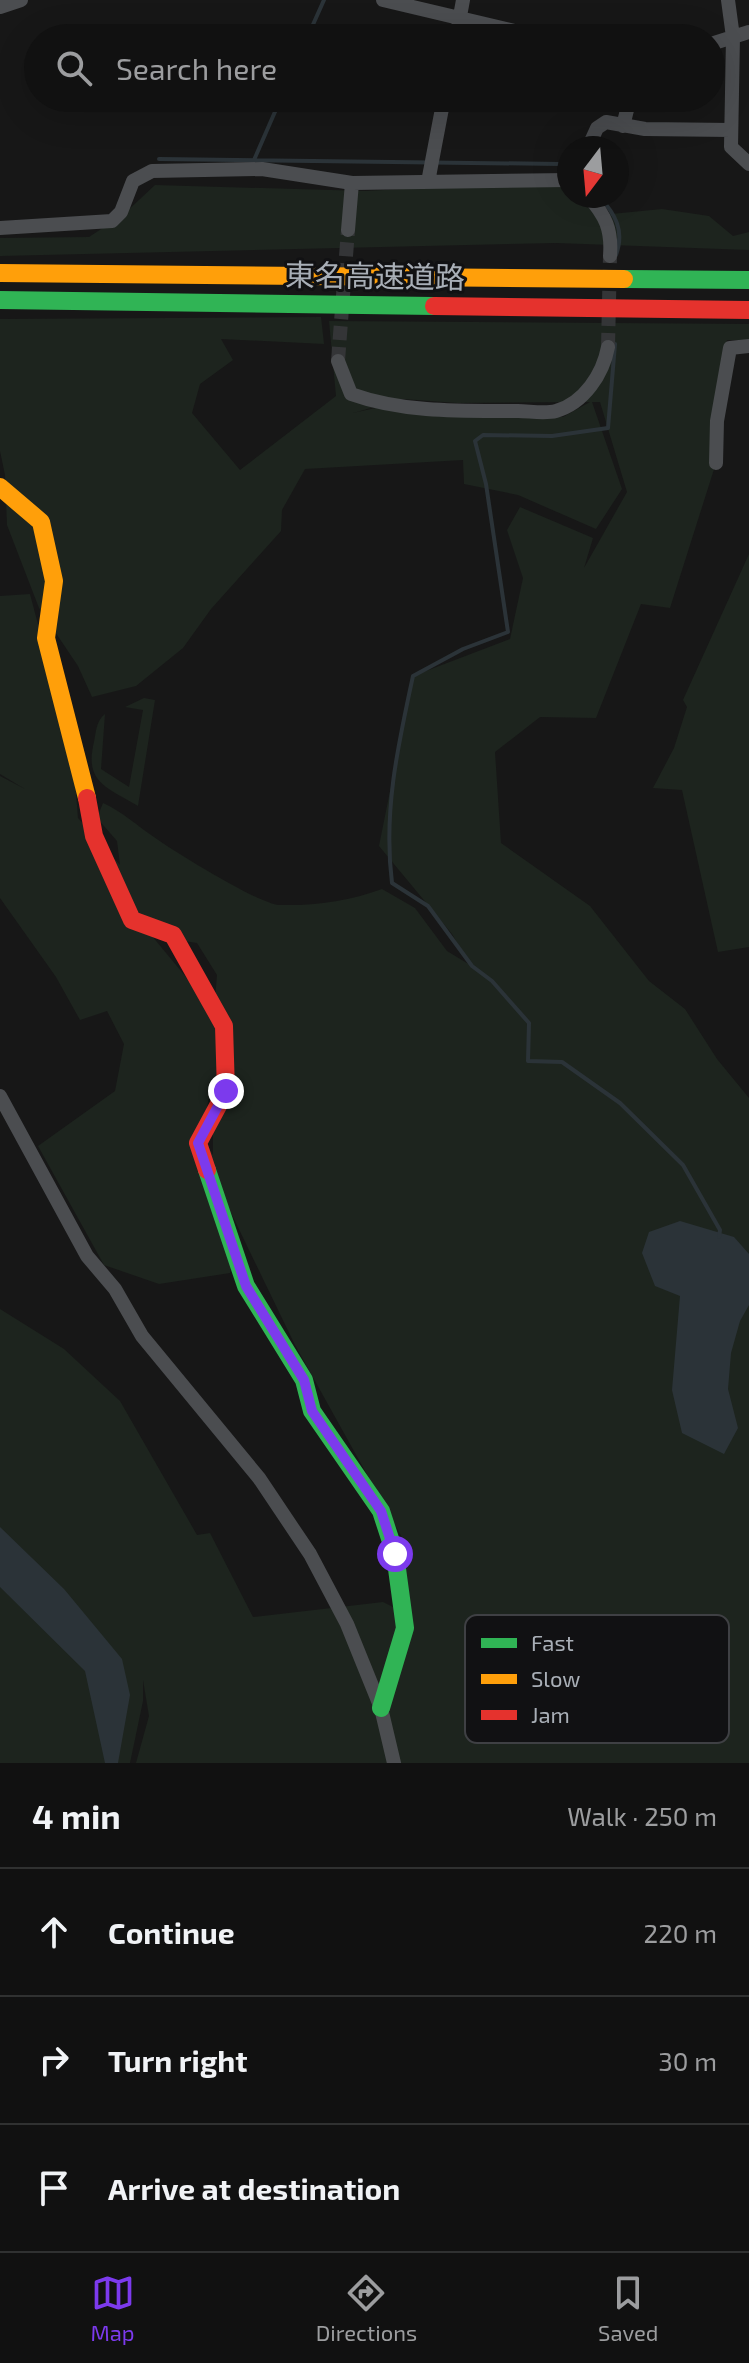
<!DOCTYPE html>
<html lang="en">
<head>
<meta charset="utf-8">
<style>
  body { margin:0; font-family:"Exo 2","Noto Sans JP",sans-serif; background:#1a1a1a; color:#f1f3f6 }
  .compass { position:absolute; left:557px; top:136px; width:72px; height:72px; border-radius:50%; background:#111; box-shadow:0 8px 32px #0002; rotate:196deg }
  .stop { position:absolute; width:24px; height:24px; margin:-18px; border:6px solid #7c3aed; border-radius:50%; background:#fff }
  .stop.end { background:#7c3aed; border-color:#fff; box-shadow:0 2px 8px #0008 }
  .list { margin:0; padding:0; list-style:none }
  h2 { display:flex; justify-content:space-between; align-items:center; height:104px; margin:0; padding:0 32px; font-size:34px }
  h2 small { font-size:26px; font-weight:400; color:#9c9d9f }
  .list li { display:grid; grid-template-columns:52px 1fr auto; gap:24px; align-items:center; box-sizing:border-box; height:128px; padding:0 32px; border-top:2px solid #303131 }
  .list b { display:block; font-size:30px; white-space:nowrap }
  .list em { font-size:26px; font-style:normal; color:#9c9d9f }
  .icon { flex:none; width:44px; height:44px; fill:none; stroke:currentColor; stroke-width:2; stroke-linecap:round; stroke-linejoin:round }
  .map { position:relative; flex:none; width:749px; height:1763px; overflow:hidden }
  .search { position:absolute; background:#111; box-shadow:0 8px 32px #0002; left:24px; right:24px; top:24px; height:88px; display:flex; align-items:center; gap:20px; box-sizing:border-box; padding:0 28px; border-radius:44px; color:#9c9d9f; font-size:30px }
  .sheet { height:488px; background:#111 }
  nav { display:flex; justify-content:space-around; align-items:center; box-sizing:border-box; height:112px; border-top:2px solid #303131; background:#111; font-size:22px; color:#9c9d9f }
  nav a { display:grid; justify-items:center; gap:4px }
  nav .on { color:#7c3aed }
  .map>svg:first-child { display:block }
  .green { fill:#1d241e; fill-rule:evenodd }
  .water { fill:#2b3338 }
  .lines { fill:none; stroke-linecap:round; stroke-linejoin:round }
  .stream { stroke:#2b3338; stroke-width:4 }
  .street-tunnel { stroke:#343537; stroke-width:14; stroke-dasharray:14 7; stroke-linecap:butt }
  .street { stroke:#4b4d50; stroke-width:14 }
  .fast { stroke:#30b455; stroke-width:18 }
  .slow { stroke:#ff9f0a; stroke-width:18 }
  .jam { stroke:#e5322d; stroke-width:18 }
  .route { stroke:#7c3aed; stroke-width:10 }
  .labels { text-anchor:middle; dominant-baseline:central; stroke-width:6; stroke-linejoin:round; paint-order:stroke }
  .street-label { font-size:30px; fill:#a9afb7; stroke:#111113 }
  .key { fill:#111113; stroke:#3f4044; stroke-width:2 }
  .key-label { font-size:22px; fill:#a9afb7 }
</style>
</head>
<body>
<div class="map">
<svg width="749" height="1763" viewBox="0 0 749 1763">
  <rect width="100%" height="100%" fill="#171717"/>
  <path class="green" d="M 569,180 L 569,196 L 586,196 L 601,215 L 662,209 L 709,216 L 733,236 L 749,232 L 749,250 L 556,243 L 0,256 L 0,238 L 89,237 L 124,214 L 155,185 L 365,191 Z
    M 321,317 L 324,344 L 221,339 L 233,360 L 200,384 L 192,413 L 240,470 L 336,396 L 329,321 L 749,324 L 749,340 L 727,340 L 717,385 L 716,463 L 670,608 L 641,604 L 596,718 L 540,717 L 495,752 L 501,843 L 590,906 L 649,981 L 685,1009 L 717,1059 L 749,1098 L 749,1763 L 136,1763 L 149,1716 L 143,1680 L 143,1701 L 130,1763 L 0,1763 L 0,1309 L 64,1349 L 120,1401 L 197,1535 L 210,1533 L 253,1617 L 383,1602 L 399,1610 L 404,1541 L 295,1345 L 220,1190 L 234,1253 L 230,1273 L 159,1284 L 104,1265 L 38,1146 L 115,1091 L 124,1044 L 107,1011 L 80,1020 L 56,977 L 0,898 L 0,776 L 25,789 L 0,774 L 0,596 L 30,594 L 73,757 L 78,818 L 120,865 L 117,841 L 97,818 L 103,803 C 123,812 136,825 154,837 C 173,851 259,904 279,905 C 313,906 350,901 382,889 L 415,908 L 447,951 L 470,965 L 452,934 L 379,846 L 413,676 L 510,639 L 523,578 L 507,530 L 520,507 L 593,538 L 584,568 L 627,492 L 600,402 L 592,402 L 622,489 L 596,529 L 518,495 L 464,484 L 463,460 L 305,469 L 282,510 L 281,531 L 211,609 L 183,648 L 136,686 L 92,697 L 78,666 L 39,608 L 7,525 L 5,475 L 0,451 L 0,319 ZM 403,399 L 457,403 L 590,402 L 563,417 L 393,404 L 353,413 ZM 152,936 L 197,943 L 217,975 L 214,1011 ZM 212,1080 L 213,1080 L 213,1155 L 202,1135 Z
    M 749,554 L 749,947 L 718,952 L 682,790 L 653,788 L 674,748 L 687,707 L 683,700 Z
    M 144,698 L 155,700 L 138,806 C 107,787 84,783 94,742 C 96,732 96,721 105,714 L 101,769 L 129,787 L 143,710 L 125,707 Z"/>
  <path class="water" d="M 680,1221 L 734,1237 L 749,1254 L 749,1305 L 740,1321 L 731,1353 L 728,1389 L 738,1428 L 724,1454 L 682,1433 L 672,1390 L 680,1296 L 655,1286 L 642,1253 L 649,1232 Z
    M 0,1527 L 64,1589 L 122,1659 L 130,1695 L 118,1763 L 105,1763 L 85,1671 L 0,1587 Z"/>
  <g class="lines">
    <path class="stream" d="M 307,38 L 324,0
      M 159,159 L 560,164 L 569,168
      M 254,160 L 281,98
      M 599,196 C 615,214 625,230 616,255
      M 615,344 L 608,428 L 552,436 L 483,435 L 475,441 L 486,484 L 508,632 L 463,649 L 413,676 C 398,745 383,812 392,883 L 428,906 L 472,966 L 492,981 L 529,1023 L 528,1061 L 562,1062 L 620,1103 L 683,1165 L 720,1230 L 719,1237"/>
    <path class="street-tunnel" d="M 608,347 L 610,256
      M 338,361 L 348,230"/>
    <path class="street" d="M 383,0 L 544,38
      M 728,0 L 733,37 L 731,147 L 749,164
      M 0,7 L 21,0
      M 456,38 L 463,0
      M 711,44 L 749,32
      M 623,126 L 630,98
      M 588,148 L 597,128 L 606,122 L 645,129 L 731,130
      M 428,182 L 444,98
      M 588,196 C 606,216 612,230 610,256
      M 0,228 L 112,221 L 121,212 L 133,181 L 152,171 L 262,169 L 352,183 L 569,180
      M 348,230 L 352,183
      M 338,361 L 351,394 C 404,413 463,411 518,411 C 529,411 545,414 556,411 C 584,403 603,374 608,347
      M 716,463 L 717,421 L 730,348 L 749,346
      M 0,1096 L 87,1256 L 115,1289 L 142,1336 L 259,1478 L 310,1554 L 347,1624 L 381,1708 L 394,1763"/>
    <path class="fast" d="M 624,279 L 749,280
      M 0,300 L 434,306
      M 207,1170 L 246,1286 L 304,1380 L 312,1411 L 381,1511 L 395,1554 L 405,1628 L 381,1708"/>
    <path class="slow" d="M 0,273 L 624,279
      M 0,487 L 41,522 L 54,581 L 46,638 L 87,798"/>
    <path class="jam" d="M 434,306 L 749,310
      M 87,798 L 94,836 L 132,920 L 173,935 L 224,1026 L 226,1091 L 198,1143 L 207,1170"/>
  </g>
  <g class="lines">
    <path class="route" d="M 226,1091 L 198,1143 L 246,1286 L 304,1380 L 312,1411 L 381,1511 L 395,1554"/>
  </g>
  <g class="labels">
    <g class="street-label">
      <text transform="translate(375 275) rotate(1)">東名高速道路</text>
    </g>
  </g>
  <rect x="465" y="1615" width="264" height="128" rx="12" class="key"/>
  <rect x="481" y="1638" width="36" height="10" fill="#30b455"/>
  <rect x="481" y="1674" width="36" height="10" fill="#ff9f0a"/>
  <rect x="481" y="1710" width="36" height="10" fill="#e5322d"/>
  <g class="key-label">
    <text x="531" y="1651">Fast</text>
    <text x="531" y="1687">Slow</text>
    <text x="531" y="1723">Jam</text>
  </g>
</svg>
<svg class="compass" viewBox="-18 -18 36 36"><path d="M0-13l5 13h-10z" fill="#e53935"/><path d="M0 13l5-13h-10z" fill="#9c9d9f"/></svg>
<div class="stop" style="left:395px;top:1554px"></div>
<div class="stop end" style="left:226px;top:1091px"></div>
<div class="search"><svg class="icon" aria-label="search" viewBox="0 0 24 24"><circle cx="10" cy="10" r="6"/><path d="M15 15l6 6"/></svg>Search here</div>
</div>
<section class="sheet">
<h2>4 min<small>Walk · 250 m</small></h2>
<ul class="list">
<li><svg class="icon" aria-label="ahead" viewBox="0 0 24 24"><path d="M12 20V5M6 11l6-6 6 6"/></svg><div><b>Continue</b></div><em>220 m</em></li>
<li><svg class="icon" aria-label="right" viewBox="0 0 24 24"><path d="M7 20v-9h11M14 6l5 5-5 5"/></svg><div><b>Turn right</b></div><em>30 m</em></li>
<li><svg class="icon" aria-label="arrive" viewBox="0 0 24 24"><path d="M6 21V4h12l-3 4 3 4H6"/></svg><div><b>Arrive at destination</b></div></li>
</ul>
</section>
<nav>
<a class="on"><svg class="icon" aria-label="map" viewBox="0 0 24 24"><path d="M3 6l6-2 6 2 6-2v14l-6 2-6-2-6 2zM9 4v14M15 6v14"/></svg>Map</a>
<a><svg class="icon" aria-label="directions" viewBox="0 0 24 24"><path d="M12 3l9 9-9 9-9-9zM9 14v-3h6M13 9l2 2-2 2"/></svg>Directions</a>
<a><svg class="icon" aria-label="saved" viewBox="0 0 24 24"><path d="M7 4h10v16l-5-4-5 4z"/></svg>Saved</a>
</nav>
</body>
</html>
